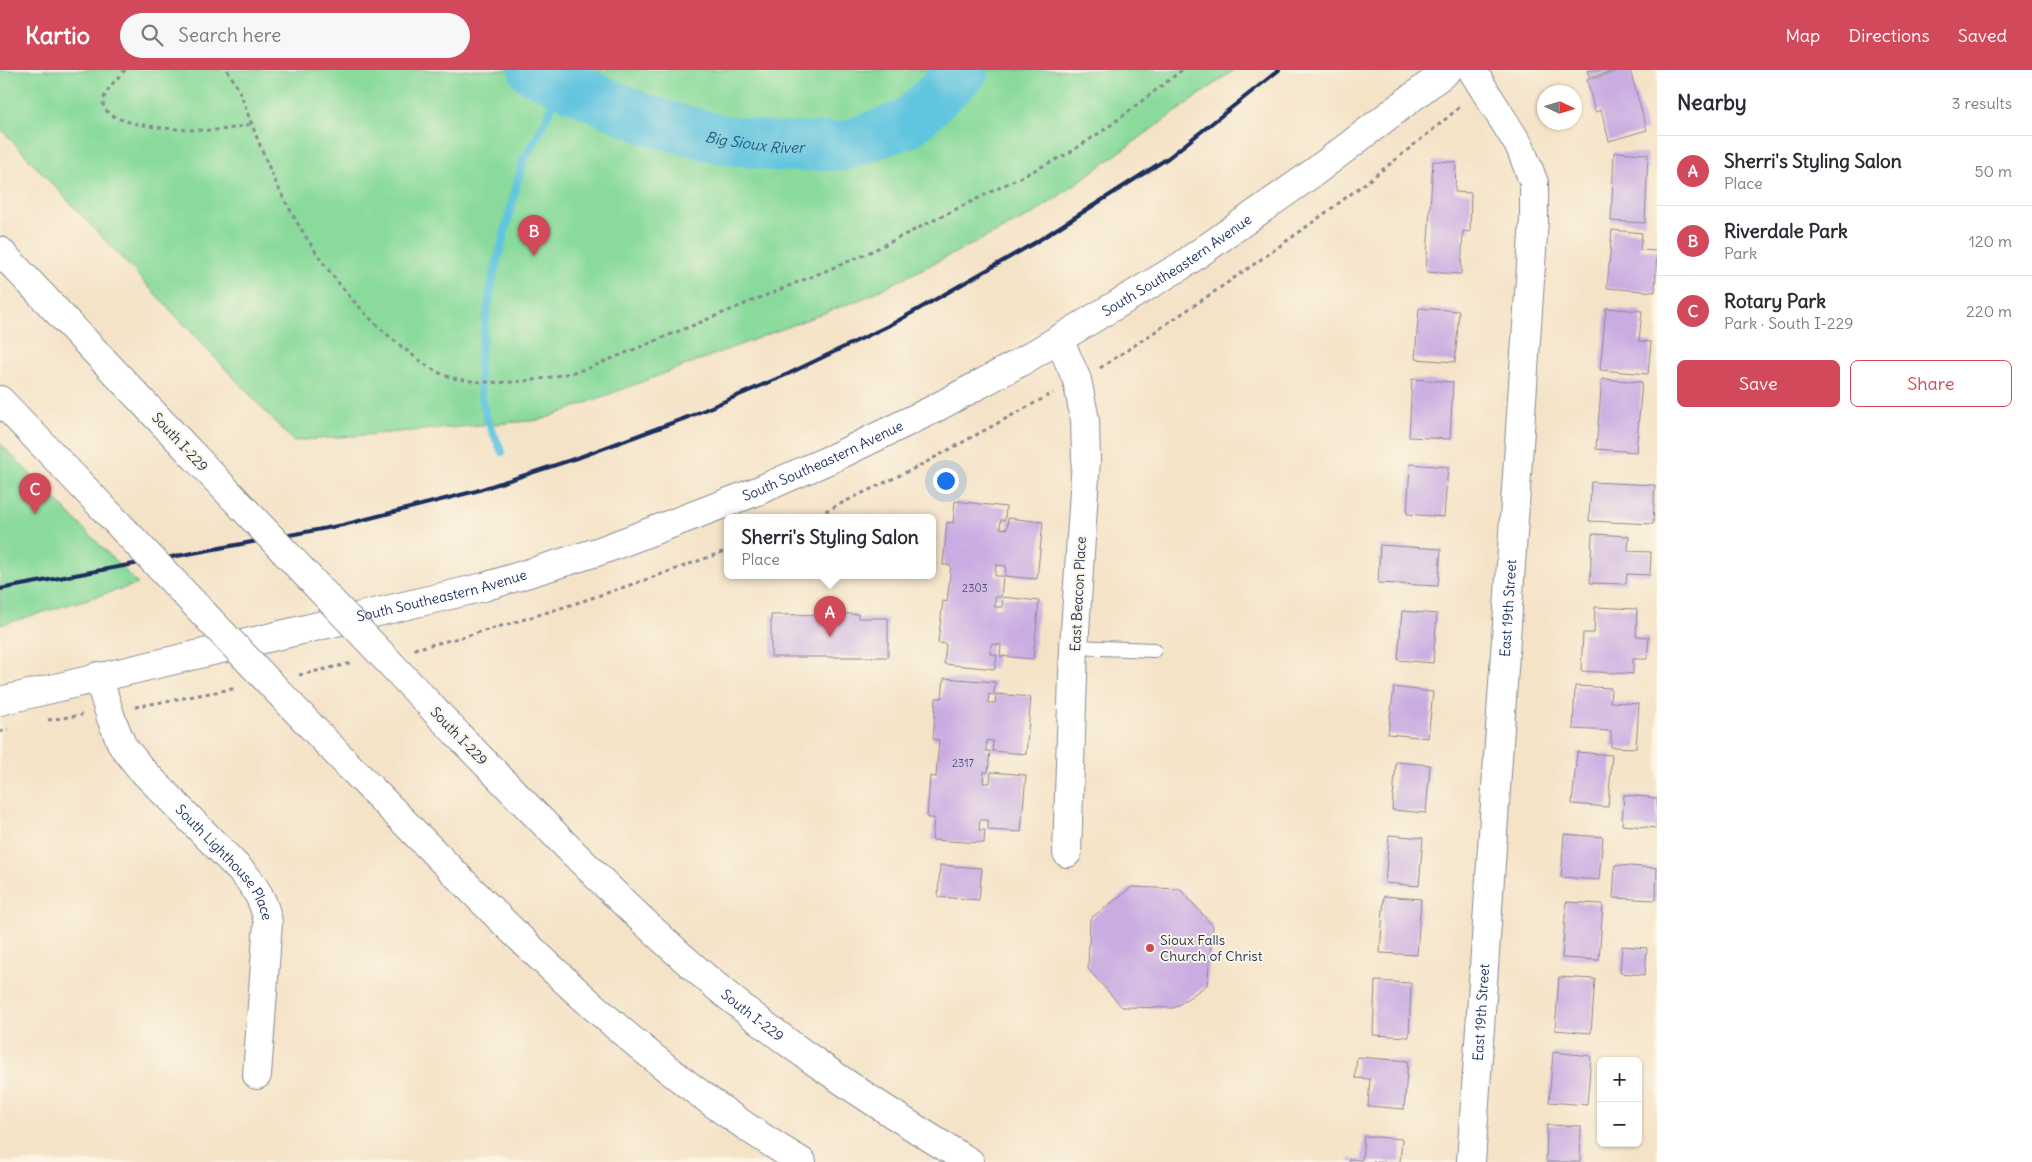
<!DOCTYPE html>
<html lang="en">
<head>
<meta charset="utf-8">
<style>
  body { margin:0; font-family:Delius,sans-serif; background:#f7f7f7; color:#2b2b33 }
  .controls { position:absolute; right:15px; bottom:15px; display:grid; overflow:hidden; border-radius:8px; box-shadow:0 1px 4px #0004 }
  .controls button { width:45px; height:45px; display:grid; place-items:center; padding:0; border:0; border-bottom:1px solid #e1e1e2; background:#fff; color:#2b2b33; font:25px sans-serif }
  .compass { position:absolute; left:1537px; top:15px; width:45px; height:45px; border-radius:50%; background:#fff; box-shadow:0 1px 4px #0004; rotate:94deg }
  .you { position:absolute; left:945px; top:410px; width:18px; height:18px; margin:-12px; border:4px solid #fff; border-radius:50%; background:#1a73e8; box-shadow:0 0 0 8px #1a73e833 }
  .badge { display:grid; place-items:center; width:32px; height:32px; border-radius:50%; background:#d1495b; color:#fff; font-size:16px; font-weight:700 }
  .pin { position:absolute; translate:-50% -41px; filter:drop-shadow(0 1px 2px #0008) }
  .pin::after { content:''; position:absolute; top:26px; width:18px; height:15px; background:inherit; clip-path:polygon(0 0,100% 0,50% 100%) }
  .popup { position:absolute; left:724px; top:444px; width:212px; height:65px; box-sizing:border-box; display:grid; place-content:center; border-radius:8px; background:#fff; filter:drop-shadow(0 1px 4px #0005); font-size:16px; white-space:nowrap; color:#7c7c81 }
  .popup b { font-size:19px; color:#2b2b33 }
  .popup::after { content:''; position:absolute; left:50%; top:100%; margin-left:-10px; border:10px solid transparent; border-top-color:#fff }
  .list { margin:0; padding:0; list-style:none }
  h2 { display:flex; justify-content:space-between; align-items:center; height:65px; margin:0; padding:0 20px; font-size:21px }
  h2 small { font-size:16px; font-weight:400; color:#7c7c81 }
  .list li { display:grid; grid-template-columns:32px 1fr auto; gap:15px; align-items:center; box-sizing:border-box; height:70px; padding:0 20px; border-top:1px solid #e1e1e2 }
  .list b { display:block; font-size:19px; white-space:nowrap }
  .list p { margin:0; font-size:16px; white-space:nowrap; color:#7c7c81 }
  .list em { font-size:16px; font-style:normal; color:#7c7c81 }
  .actions { display:flex; gap:10px; padding:15px 20px }
  .actions a { flex:1; padding:11px 0; border:1px solid #d1495b; border-radius:8px; text-align:center; font-size:18px; color:#d1495b }
  .actions .main { background:#d1495b; color:#fff }
  .icon { flex:none; width:28px; height:28px; fill:none; stroke:currentColor; stroke-width:2; stroke-linecap:round; stroke-linejoin:round }
  .map { position:relative; flex:none; width:1657px; height:1092px; overflow:hidden }
  header { display:flex; align-items:center; gap:30px; box-sizing:border-box; height:70px; padding:0 25px; background:#d1495b; color:#fff }
  header strong { font-size:24px }
  nav { display:flex; gap:28px; margin-inline-start:auto; font-size:18px }
  .search { width:350px; height:45px; background:#f7f7f7; display:flex; align-items:center; gap:12px; box-sizing:border-box; padding:0 18px; border-radius:28px; color:#7c7c81; font-size:19px }
  main { display:flex }
  aside { flex:1; background:#fff }
  .map>svg:first-child { display:block }
  .park { fill:#89da9b; stroke:#52847c }
  .lines { fill:none; stroke-linecap:round; stroke-linejoin:round }
  .stream { stroke:#61c5df; stroke-width:8 }
  .river { stroke:#61c5df; stroke-width:49 }
  .building { fill:#c9ace2 }
  .service-casing { stroke:#888992; stroke-width:16 }
  .minor-casing { stroke:#888992; stroke-width:30 }
  .secondary-casing { stroke:#888992; stroke-width:30 }
  .motorway-casing { stroke:#888992; stroke-width:30 }
  .path { stroke:#888992; stroke-width:3; stroke-dasharray:4 4; stroke-linecap:butt }
  .service { stroke:#fff; stroke-width:14 }
  .minor { stroke:#fff; stroke-width:28 }
  .secondary { stroke:#fff; stroke-width:28 }
  .motorway { stroke:#fff; stroke-width:28 }
  .rail { stroke:#1b2f5e; stroke-width:4 }
  .motorway-bridge-casing { stroke:#888992; stroke-width:30; stroke-linecap:butt }
  .motorway-bridge { stroke:#fff; stroke-width:28 }
  .poi-dot { fill:#d1495b; stroke:#fcf5e5; stroke-width:2 }
  .labels { text-anchor:middle; dominant-baseline:central; stroke-width:4; stroke-linejoin:round; paint-order:stroke }
  .number-label { font-size:11px; fill:#464e7f }
  .street-label { font-size:14px; fill:#1b2f5e; stroke:#fcf5e5 }
  .poi-label { font-size:14px; fill:#1b2f5e; stroke:#fcf5e5; text-anchor:start }
  .water-label { font-size:15px; font-style:italic; fill:#2c547e; stroke:#fcf5e5 }
</style>
</head>
<body>
<header>
<strong>Kartio</strong>
<div class="search"><svg class="icon" aria-label="search" viewBox="0 0 24 24"><circle cx="10" cy="10" r="6"/><path d="M15 15l6 6"/></svg>Search here</div>
<nav><a>Map</a><a>Directions</a><a>Saved</a></nav>
</header>
<main>
<div class="map">
<svg width="1657" height="1092" viewBox="0 0 1657 1092">
  <rect width="100%" height="100%" fill="#fcf5e5"/>
  <filter id="ink" filterUnits="userSpaceOnUse"><feTurbulence type="fractalNoise" baseFrequency=".02" numOctaves="2"/><feDisplacementMap in="SourceGraphic" scale="10" xChannelSelector="R" yChannelSelector="G"/><feConvolveMatrix kernelMatrix="1 2 1 2 8 2 1 2 1" color-interpolation-filters="sRGB"/></filter>
  <filter id="wash" filterUnits="userSpaceOnUse"><feTurbulence type="fractalNoise" baseFrequency=".0096" numOctaves="4" result="noise"/><feDisplacementMap in="SourceGraphic" scale="20" xChannelSelector="R" yChannelSelector="G"/><feGaussianBlur stdDeviation="1.12" result="paint"/><feColorMatrix in="noise" values="0 0 0 0 0 0 0 0 0 0 0 0 0 0 0 0 0 1.4 0 .05"/><feComposite in="paint" operator="in"/></filter>
  <g filter="url(#wash)">
    <rect width="100%" height="100%" fill="#f4e3c7"/>
    <path class="park" d="M 0,0 L 1234,0 L 1035,143 L 864,228 L 541,350 L 293,371 L 0,58 Z
      M 0,373 L 138,514 L 0,555 Z"/>
    <g class="lines">
      <path class="stream" d="M 502,382 L 487,350 L 481,323 L 479,293 L 492,212 L 523,90 L 534,73 L 563,13"/>
      <path class="river" id="s1" d="M 533,0 L 647,50 L 715,68 L 777,77 L 845,76 L 908,53 L 964,0"/>
    </g>
    <g id="blocks">
      <path class="building" d="M 1587,0 L 1614,0 L 1614,1 L 1589,7 Z
        M 1622,0 L 1630,0 L 1647,60 L 1609,71 L 1601,40 L 1595,42 L 1587,10 Z
        M 1614,82 L 1648,84 L 1645,153 L 1611,151 Z
        M 1433,91 L 1456,92 L 1455,122 L 1471,123 L 1470,162 L 1463,161 L 1461,204 L 1426,202 Z
        M 1612,160 L 1642,163 L 1640,180 L 1657,181 L 1655,222 L 1607,218 Z
        M 1419,238 L 1459,241 L 1455,292 L 1415,289 Z
        M 1606,238 L 1642,241 L 1639,271 L 1651,272 L 1648,304 L 1600,300 Z
        M 1412,309 L 1453,312 L 1450,369 L 1409,367 Z
        M 1602,309 L 1642,312 L 1636,382 L 1596,379 Z
        M 1410,394 L 1448,397 L 1444,447 L 1407,444 Z
        M 1591,412 L 1655,415 L 1653,454 L 1589,451 Z
        M 955,431 L 1006,437 L 1005,450 L 1001,450 L 1000,458 L 1007,459 L 1008,448 L 1043,452 L 1037,509 L 1005,506 L 1006,496 L 996,495 L 995,506 L 1003,506 L 1001,527 L 995,527 L 995,537 L 1002,537 L 1003,527 L 1039,531 L 1033,589 L 1000,586 L 1001,575 L 991,574 L 990,584 L 997,585 L 995,599 L 944,594 L 946,574 L 938,573 L 943,531 L 947,532 L 951,495 L 943,495 L 947,452 L 953,453 Z
        M 1592,464 L 1629,466 L 1628,481 L 1651,482 L 1650,505 L 1627,504 L 1626,514 L 1590,513 Z
        M 1380,475 L 1441,479 L 1438,516 L 1378,513 Z
        M 1595,537 L 1637,539 L 1636,566 L 1649,567 L 1647,589 L 1633,589 L 1633,604 L 1581,601 L 1583,563 L 1594,563 Z
        M 1402,541 L 1437,544 L 1433,593 L 1398,590 Z
        M 858,544 L 858,548 L 888,548 L 888,587 L 771,587 L 771,545 Z
        M 944,608 L 995,612 L 994,625 L 989,624 L 988,633 L 995,633 L 996,624 L 1031,627 L 1026,684 L 992,681 L 993,671 L 987,670 L 986,681 L 990,681 L 988,702 L 984,702 L 983,713 L 990,713 L 991,702 L 1026,705 L 1021,762 L 988,760 L 988,750 L 980,750 L 979,760 L 985,760 L 984,773 L 932,770 L 934,748 L 927,748 L 930,706 L 936,707 L 939,670 L 933,669 L 936,628 L 942,628 Z
        M 1575,616 L 1611,618 L 1610,632 L 1639,634 L 1636,678 L 1611,677 L 1611,661 L 1573,659 Z
        M 1394,617 L 1433,622 L 1428,668 L 1388,664 Z
        M 1577,682 L 1612,685 L 1608,737 L 1572,734 Z
        M 1396,692 L 1430,695 L 1426,743 L 1392,740 Z
        M 1624,725 L 1657,728 L 1657,758 L 1622,755 Z
        M 1564,764 L 1603,767 L 1599,810 L 1561,807 Z
        M 1389,765 L 1423,768 L 1419,816 L 1385,813 Z
        M 940,795 L 982,798 L 979,830 L 938,827 Z
        M 1615,795 L 1657,798 L 1656,830 L 1613,828 Z
        M 1132,817 L 1180,819 L 1213,856 L 1207,915 L 1174,938 L 1122,937 L 1088,899 L 1090,849 Z
        M 1384,826 L 1421,829 L 1417,885 L 1380,883 Z
        M 1566,832 L 1603,834 L 1599,890 L 1562,888 Z
        M 1622,876 L 1647,878 L 1645,905 L 1620,903 Z
        M 1559,907 L 1595,909 L 1591,963 L 1555,960 Z
        M 1375,911 L 1411,913 L 1409,967 L 1373,965 Z
        M 1553,982 L 1591,986 L 1587,1035 L 1549,1032 Z
        M 1357,987 L 1408,991 L 1404,1039 L 1368,1036 L 1370,1009 L 1355,1008 Z
        M 1547,1055 L 1581,1056 L 1580,1092 L 1546,1092 Z
        M 1364,1066 L 1402,1069 L 1400,1092 L 1349,1092 L 1349,1089 L 1362,1090 Z"/>
    </g>
  </g>
  <g filter="url(#ink)">
    <use href="#blocks" fill-opacity="0" stroke="#888992" stroke-width="1"/>
    <g class="lines">
      <defs>
        <path id="service" d="M 1074,577 L 1154,580"/>
        <g id="minor">
          <path d="M 1059,269 L 1077,310 L 1085,350 L 1086,390 L 1074,577 L 1067,783"/>
          <path id="s2" d="M 98,606 L 111,648 L 122,675 L 141,699 L 244,804 C 257,819 264,832 268,852 L 257,1005"/>
          <path id="s3" d="M 1471,1092 L 1534,150 L 1534,113 L 1520,77 L 1472,0"/>
        </g>
        <g id="secondary">
          <path id="s4" d="M 0,631 L 484,517 L 600,481 L 755,422 L 833,388 L 932,340 L 1019,293 L 1181,196 L 1313,103 L 1448,0"/>
        </g>
        <g id="motorway">
          <path d="M 0,181 L 193,385"/>
          <path d="M 0,330 L 67,400"/>
          <path id="s5" d="M 460,667 C 535,744 609,822 689,893 C 775,969 872,1033 970,1092"/>
          <path d="M 348,695 C 490,838 627,989 802,1092"/>
        </g>
      </defs>
      <use href="#service" class="service-casing"/>
      <use href="#minor" class="minor-casing"/>
      <use href="#secondary" class="secondary-casing"/>
      <use href="#motorway" class="motorway-casing"/>
      <path class="path" d="M 125,0 C 118,8 104,21 103,32 C 101,59 198,61 217,60 C 228,60 240,56 252,54
        M 227,0 C 241,20 243,32 252,55 C 259,73 267,93 275,111 C 307,176 348,235 406,280 C 421,292 439,306 458,309 C 503,317 546,310 589,298 L 864,185 L 1069,83 L 1107,58 L 1182,0
        M 1100,298 C 1225,216 1348,132 1461,36
        M 811,448 L 919,396 L 1053,323
        M 414,579 C 520,554 625,518 728,480
        M 299,605 L 352,593
        M 135,637 L 237,618
        M 48,650 L 82,645
        M 0,662 L 8,659"/>
      <use href="#service" class="service"/>
      <use href="#minor" class="minor"/>
      <use href="#secondary" class="secondary"/>
      <use href="#motorway" class="motorway"/>
      <path class="rail" d="M 0,519 L 343,455 L 476,421 L 580,387 L 688,347 L 788,304 L 894,253 L 1036,172 L 1168,88 L 1279,0"/>
      <defs>
        <path id="motorway-bridge" d="M 193,385 L 460,667
          M 67,400 L 348,695"/>
      </defs>
      <use href="#motorway-bridge" class="motorway-bridge-casing"/>
      <use href="#motorway-bridge" class="motorway-bridge"/>
    </g>
  </g>
  <circle class="poi-dot" cx="1150" cy="878" r="5"/>
  <g class="labels">
    <g class="number-label">
      <text x="975" y="518">2303</text>
      <text x="963" y="693">2317</text>
    </g>
    <g class="street-label">
      <text stroke="none"><textPath href="#s4" startOffset="1264">South Southeastern Avenue</textPath></text>
      <text transform="translate(180 372) rotate(47)">South I-229</text>
      <text stroke="none"><textPath href="#s4" startOffset="859">South Southeastern Avenue</textPath></text>
      <text transform="translate(1078 524) rotate(-87)">East Beacon Place</text>
      <text stroke="none"><textPath href="#s4" startOffset="454">South Southeastern Avenue</textPath></text>
      <text stroke="none"><textPath href="#s3" startOffset="555">East 19th Street</textPath></text>
      <text transform="translate(459 666) rotate(46)">South I-229</text>
      <text stroke="none"><textPath href="#s2" startOffset="230">South Lighthouse Place</textPath></text>
      <text stroke="none"><textPath href="#s3" startOffset="150">East 19th Street</textPath></text>
      <text stroke="none"><textPath href="#s5" startOffset="404">South I-229</textPath></text>
    </g>
    <g class="poi-label">
      <text x="1160" y="870">Sioux Falls<tspan x="1160" dy="16">Church of Christ</tspan></text>
    </g>
    <g class="water-label">
      <text stroke="none"><textPath href="#s1" startOffset="235">Big Sioux River</textPath></text>
    </g>
  </g>
</svg>
<div class="controls">
<button>+</button>
<button>−</button>
</div>
<svg class="compass" viewBox="-18 -18 36 36"><path d="M0-13l5 13h-10z" fill="#e53935"/><path d="M0 13l5-13h-10z" fill="#7c7c81"/></svg>
<div class="you"></div>
<div class="pin badge" style="left:830px;top:567px">A</div>
<div class="popup"><b>Sherri's Styling Salon</b>Place</div>
<div class="pin badge" style="left:534px;top:186px">B</div>
<div class="pin badge" style="left:35px;top:444px">C</div>
</div>
<aside>
<h2>Nearby<small>3 results</small></h2>
<ul class="list">
<li><span class="badge">A</span><div><b>Sherri's Styling Salon</b><p>Place</p></div><em>50 m</em></li>
<li><span class="badge">B</span><div><b>Riverdale Park</b><p>Park</p></div><em>120 m</em></li>
<li><span class="badge">C</span><div><b>Rotary Park</b><p>Park · South I-229</p></div><em>220 m</em></li>
</ul>
<div class="actions"><a class="main">Save</a><a>Share</a></div>
</aside>
</main>
</body>
</html>
